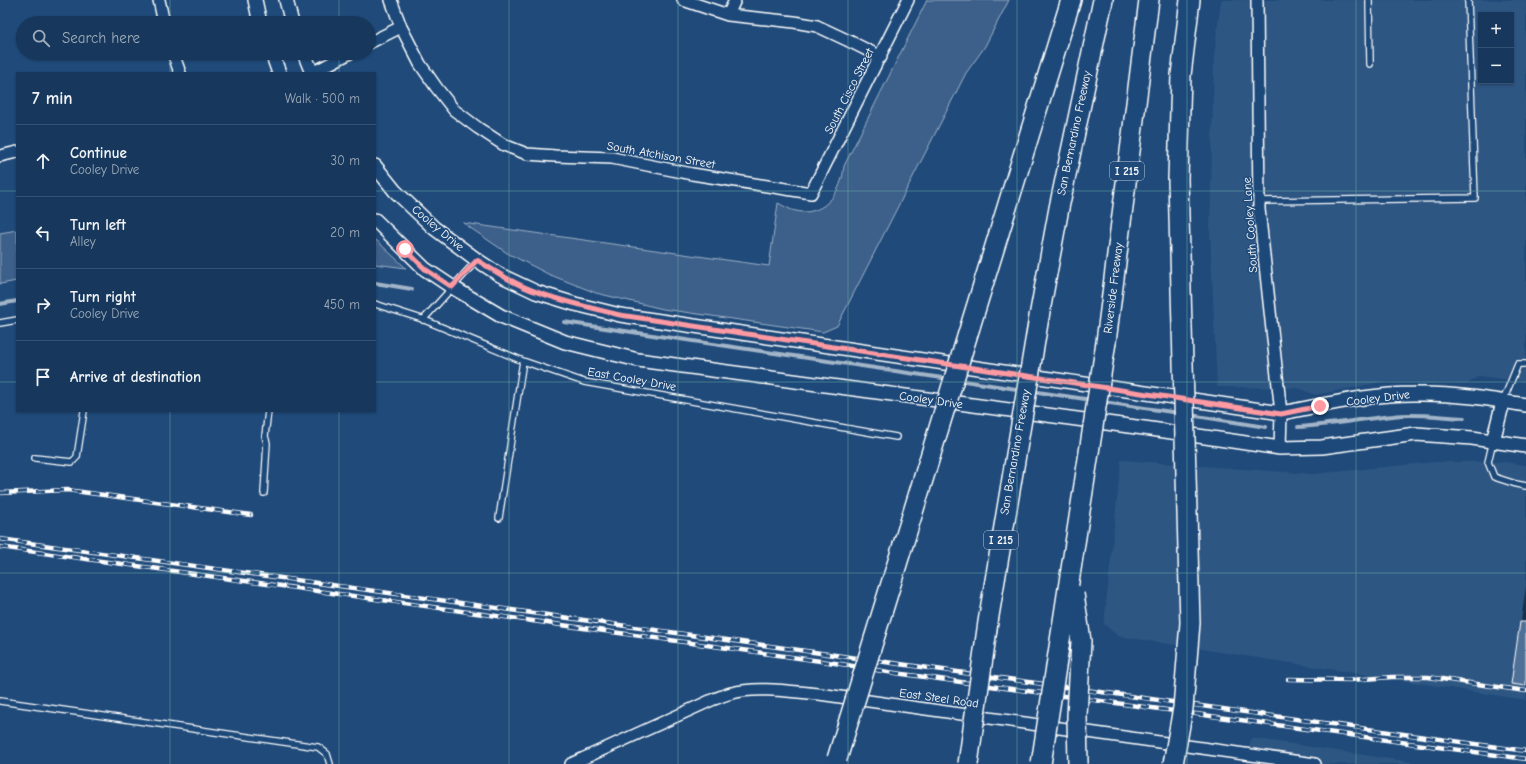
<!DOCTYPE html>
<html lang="en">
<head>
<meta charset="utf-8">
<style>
  body { margin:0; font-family:"Comic Neue",sans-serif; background:#244365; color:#f1f3f6 }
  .controls { position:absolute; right:12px; top:12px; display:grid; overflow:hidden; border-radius:0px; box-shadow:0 1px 3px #0004 }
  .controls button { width:36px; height:36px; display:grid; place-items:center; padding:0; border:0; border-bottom:1px solid #365272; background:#17385c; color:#f1f3f6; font:20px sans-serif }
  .stop { position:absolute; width:12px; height:12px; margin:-9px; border:3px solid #ff9aa2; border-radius:50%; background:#fff }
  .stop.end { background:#ff9aa2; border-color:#fff; box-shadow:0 1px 4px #0008 }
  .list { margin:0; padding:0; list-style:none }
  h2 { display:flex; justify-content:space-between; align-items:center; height:52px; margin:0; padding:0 16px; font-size:17px }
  h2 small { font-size:13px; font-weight:400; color:#9eacbb }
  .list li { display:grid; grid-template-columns:26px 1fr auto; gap:12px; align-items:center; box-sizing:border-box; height:72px; padding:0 16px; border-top:1px solid #365272 }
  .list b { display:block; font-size:15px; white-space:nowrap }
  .list p { margin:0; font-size:13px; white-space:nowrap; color:#9eacbb }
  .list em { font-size:13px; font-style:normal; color:#9eacbb }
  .icon { flex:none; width:22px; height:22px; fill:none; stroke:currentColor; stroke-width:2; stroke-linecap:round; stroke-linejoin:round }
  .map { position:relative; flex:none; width:1526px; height:764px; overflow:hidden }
  .search { position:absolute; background:#17385c; box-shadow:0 1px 3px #0004; left:16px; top:16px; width:360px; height:44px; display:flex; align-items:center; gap:10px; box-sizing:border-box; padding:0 14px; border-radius:22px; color:#9eacbb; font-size:15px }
  .panel { position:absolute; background:#17385c; box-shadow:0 1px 3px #0004; left:16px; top:72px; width:360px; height:340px; border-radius:0px }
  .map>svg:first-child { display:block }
  .built { fill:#2e5683; fill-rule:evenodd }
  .green { fill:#3c618b; stroke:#9eb0c5 }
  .shadow { fill:#0007 }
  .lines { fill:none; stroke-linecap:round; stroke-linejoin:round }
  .stream { stroke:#a3b5c8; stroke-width:4 }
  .building { fill:#507197; stroke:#fff }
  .service-casing { stroke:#fff; stroke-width:8 }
  .minor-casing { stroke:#fff; stroke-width:14 }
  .tertiary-casing { stroke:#fff; stroke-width:16 }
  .motorway-casing { stroke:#fff; stroke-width:22 }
  .service { stroke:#1f4a7a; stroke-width:5.5 }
  .minor { stroke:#1f4a7a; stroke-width:11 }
  .tertiary { stroke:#1f4a7a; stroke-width:13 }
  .motorway { stroke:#1f4a7a; stroke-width:19 }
  .rail-casing { stroke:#fff; stroke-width:4.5 }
  .rail { stroke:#1f4a7a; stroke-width:3; stroke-dasharray:9; stroke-linecap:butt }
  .motorway-bridge-casing { stroke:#fff; stroke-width:22; stroke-linecap:butt }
  .motorway-bridge { stroke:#1f4a7a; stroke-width:19 }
  .route { stroke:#ff9aa2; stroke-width:5 }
  .grid { fill:none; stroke:#63a6a1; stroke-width:1; stroke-opacity:0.55 }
  .labels { text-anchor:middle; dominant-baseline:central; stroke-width:3; stroke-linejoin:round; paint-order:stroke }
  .shield { fill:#1f4a7a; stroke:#bcc9d7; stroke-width:1 }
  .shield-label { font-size:11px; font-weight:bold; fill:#fff }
  .street-label { font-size:12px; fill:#fff; stroke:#1f4a7a }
</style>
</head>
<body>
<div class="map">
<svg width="1526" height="764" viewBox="0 0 1526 764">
  <rect width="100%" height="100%" fill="#1f4a7a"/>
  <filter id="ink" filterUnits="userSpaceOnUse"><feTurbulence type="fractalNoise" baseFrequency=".025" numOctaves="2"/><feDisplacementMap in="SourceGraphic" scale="8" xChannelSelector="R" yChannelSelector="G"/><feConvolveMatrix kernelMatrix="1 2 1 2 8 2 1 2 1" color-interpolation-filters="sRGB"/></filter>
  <g filter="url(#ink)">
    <path class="built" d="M 1221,0 L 1526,0 L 1526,384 L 1524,382 L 1479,376 L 1467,384 L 1382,382 L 1315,395 L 1298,388 L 1217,387 L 1210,232 L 1214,56 ZM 1481,15 L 1511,15 L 1511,81 L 1481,81 Z
      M 1121,460 L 1313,474 L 1435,462 L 1505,462 L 1526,465 L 1526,700 L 1118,636 L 1104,624 Z
      M 1251,738 L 1424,764 L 1246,764 Z"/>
    <path class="green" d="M 927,0 L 1009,0 L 984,48 L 966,73 L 837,326 L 823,332 L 663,309 L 596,293 L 548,274 L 507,253 L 463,223 L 769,266 L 778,203 C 784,206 790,210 796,211 C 817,216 835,201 841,181 C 843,177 843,171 844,166 Z
      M 17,230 L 17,281 L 0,284 L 0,233 Z
      M 375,239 L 406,268 L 375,264 Z"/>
    <path class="shadow" d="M 1526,586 L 1526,685 L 1512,684 Z"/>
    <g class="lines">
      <path class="stream" d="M 375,283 L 412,289
        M 0,304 L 17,301
        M 564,322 L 949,379
        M 958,380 L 1023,390
        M 1031,391 L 1092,400
        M 1103,402 L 1179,413
        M 1190,415 L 1266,427
        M 1298,427 C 1330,425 1361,419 1393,416 C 1416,413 1440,417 1464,418"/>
    </g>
    <path class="building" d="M 1520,622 L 1526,622 L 1526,686 L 1511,684 Z"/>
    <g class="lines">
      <defs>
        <path id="service" d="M 1369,0 L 1370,64
          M 1259,201 L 1475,198 L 1468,0
          M 375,304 L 422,319 L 523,361 L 584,382 L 896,437
          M 423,320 L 477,260
          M 0,323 L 17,320
          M 1503,401 L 1518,364 L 1526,364
          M 1493,441 L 1488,462 L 1494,477 L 1516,484 L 1526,486
          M 35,458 L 72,462 L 77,457 L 84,411
          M 264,493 L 267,443 L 265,436 L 268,411
          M 499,518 L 523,361
          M 0,701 L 318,747 L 327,754 L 330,764"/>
        <path id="minor" d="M 159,0 L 164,23
          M 391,0 L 401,27 L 420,64 L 436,87 L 454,110 L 478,128 L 504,145 L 527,154 L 555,156 L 612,158 L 692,174 L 811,193 L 908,0
          M 683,0 L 728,15 L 794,22 L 817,26 L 849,41 L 881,57
          M 1257,0 L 1259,209 L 1281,413 L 1280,448
          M 728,15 L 735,0
          M 369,43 L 401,27
          M 173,53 L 180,73
          M 312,73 L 350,53
          M 0,156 L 17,152
          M 571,764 L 714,699 C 720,697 726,694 732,693 C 756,686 794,692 819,694 L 1315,764"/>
        <path id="tertiary" d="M 255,0 L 260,23
          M 286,0 L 292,23
          M 272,53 L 279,73
          M 304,53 L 312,73
          M 375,166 L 395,191 L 434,228 L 477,260 L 500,275 L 536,292 L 575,304 L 620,315 L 1281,413 C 1325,405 1369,394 1414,394 C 1452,393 1489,399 1526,405
          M 375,220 L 425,269 L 452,287 L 501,316 L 565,342 L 638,360 L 1151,429 L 1280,448 L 1322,447 L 1416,434 L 1472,438 L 1526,446
          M 1493,441 L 1503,402"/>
        <path id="motorway" d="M 1039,317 L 1059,208 L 1103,0
          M 1182,326 L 1178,179 L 1181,75 L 1190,0
          M 970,327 L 1071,0
          M 1106,342 L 1149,0"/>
      </defs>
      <use href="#service" class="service-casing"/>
      <use href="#minor" class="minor-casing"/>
      <use href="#tertiary" class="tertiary-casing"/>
      <use href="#motorway" class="motorway-casing"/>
      <use href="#service" class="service"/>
      <use href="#minor" class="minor"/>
      <use href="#tertiary" class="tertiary"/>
      <use href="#motorway" class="motorway"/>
      <defs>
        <path id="rail" d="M 0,493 L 67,490 L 251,515
          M 0,539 C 509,609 1017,681 1526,751
          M 0,547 L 835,663 L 888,672 L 1526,759
          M 1288,679 L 1350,680 L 1392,677 L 1428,677 L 1526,691"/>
      </defs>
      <use href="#rail" class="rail-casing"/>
      <use href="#rail" class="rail"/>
      <defs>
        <path id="motorway-bridge" d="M 1074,594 L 1081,641 L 1077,716 L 1078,764
          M 837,759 L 970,327
          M 968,764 L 988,622 L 1039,317
          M 1041,764 L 1106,342
          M 1173,764 L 1183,708 L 1190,623 L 1182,326"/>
      </defs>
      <use href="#motorway-bridge" class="motorway-bridge-casing"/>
      <use href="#motorway-bridge" class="motorway-bridge"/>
    </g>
  </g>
  <g class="lines" filter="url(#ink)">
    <path class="route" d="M 405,249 L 425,269 L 452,287 L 477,260 C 496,272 516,285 537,292 C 564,302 592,308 620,315 L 1281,414 L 1320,406"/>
  </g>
  <path class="grid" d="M 170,0 L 170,23M 339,0 L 339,23M 509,0 L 509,764M 678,0 L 678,764M 848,0 L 848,764M 1017,0 L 1017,764M 1187,0 L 1187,764M 1356,0 L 1356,764M 170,53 L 170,73M 339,53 L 339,73M 0,191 L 17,191M 375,191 L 1526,191M 0,382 L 17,382M 375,382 L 1526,382M 170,411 L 170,764M 339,411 L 339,764M 0,573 L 1526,573"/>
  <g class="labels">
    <g class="shield">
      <rect x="1110" y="162" width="34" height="18" rx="3"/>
      <rect x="984" y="531" width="34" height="18" rx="3"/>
    </g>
    <g class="shield-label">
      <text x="1127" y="171">I 215</text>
      <text x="1001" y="540">I 215</text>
    </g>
    <g class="street-label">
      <text transform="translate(849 91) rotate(-63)">South Cisco Street</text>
      <text transform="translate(1074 133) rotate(-78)">San Bernardino Freeway</text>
      <text transform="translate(661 155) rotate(10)">South Atchison Street</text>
      <text transform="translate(1250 225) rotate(-94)">South Cooley Lane</text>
      <text transform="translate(438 228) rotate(40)">Cooley Drive</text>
      <text transform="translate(1113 288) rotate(-83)">Riverside Freeway</text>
      <text transform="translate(632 379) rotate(10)">East Cooley Drive</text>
      <text transform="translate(1378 398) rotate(-7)">Cooley Drive</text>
      <text transform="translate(931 400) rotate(8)">Cooley Drive</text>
      <text transform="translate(1015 452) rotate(-80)">San Bernardino Freeway</text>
      <text transform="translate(939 698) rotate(8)">East Steel Road</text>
    </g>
  </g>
</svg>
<div class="controls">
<button>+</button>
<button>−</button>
</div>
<div class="stop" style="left:405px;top:249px"></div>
<div class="stop end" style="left:1320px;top:406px"></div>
<div class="search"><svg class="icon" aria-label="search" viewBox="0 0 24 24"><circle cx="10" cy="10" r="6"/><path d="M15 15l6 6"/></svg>Search here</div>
<section class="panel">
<h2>7 min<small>Walk · 500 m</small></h2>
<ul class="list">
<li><svg class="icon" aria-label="ahead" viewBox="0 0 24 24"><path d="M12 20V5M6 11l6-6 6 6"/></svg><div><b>Continue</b><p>Cooley Drive</p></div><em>30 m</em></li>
<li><svg class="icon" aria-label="left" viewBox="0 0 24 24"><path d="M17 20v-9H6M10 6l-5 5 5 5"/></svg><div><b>Turn left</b><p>Alley</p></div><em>20 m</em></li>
<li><svg class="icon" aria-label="right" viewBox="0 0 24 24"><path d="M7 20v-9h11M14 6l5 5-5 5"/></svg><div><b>Turn right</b><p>Cooley Drive</p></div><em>450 m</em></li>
<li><svg class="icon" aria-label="arrive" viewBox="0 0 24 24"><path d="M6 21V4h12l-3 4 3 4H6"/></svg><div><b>Arrive at destination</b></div></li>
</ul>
</section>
</div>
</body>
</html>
